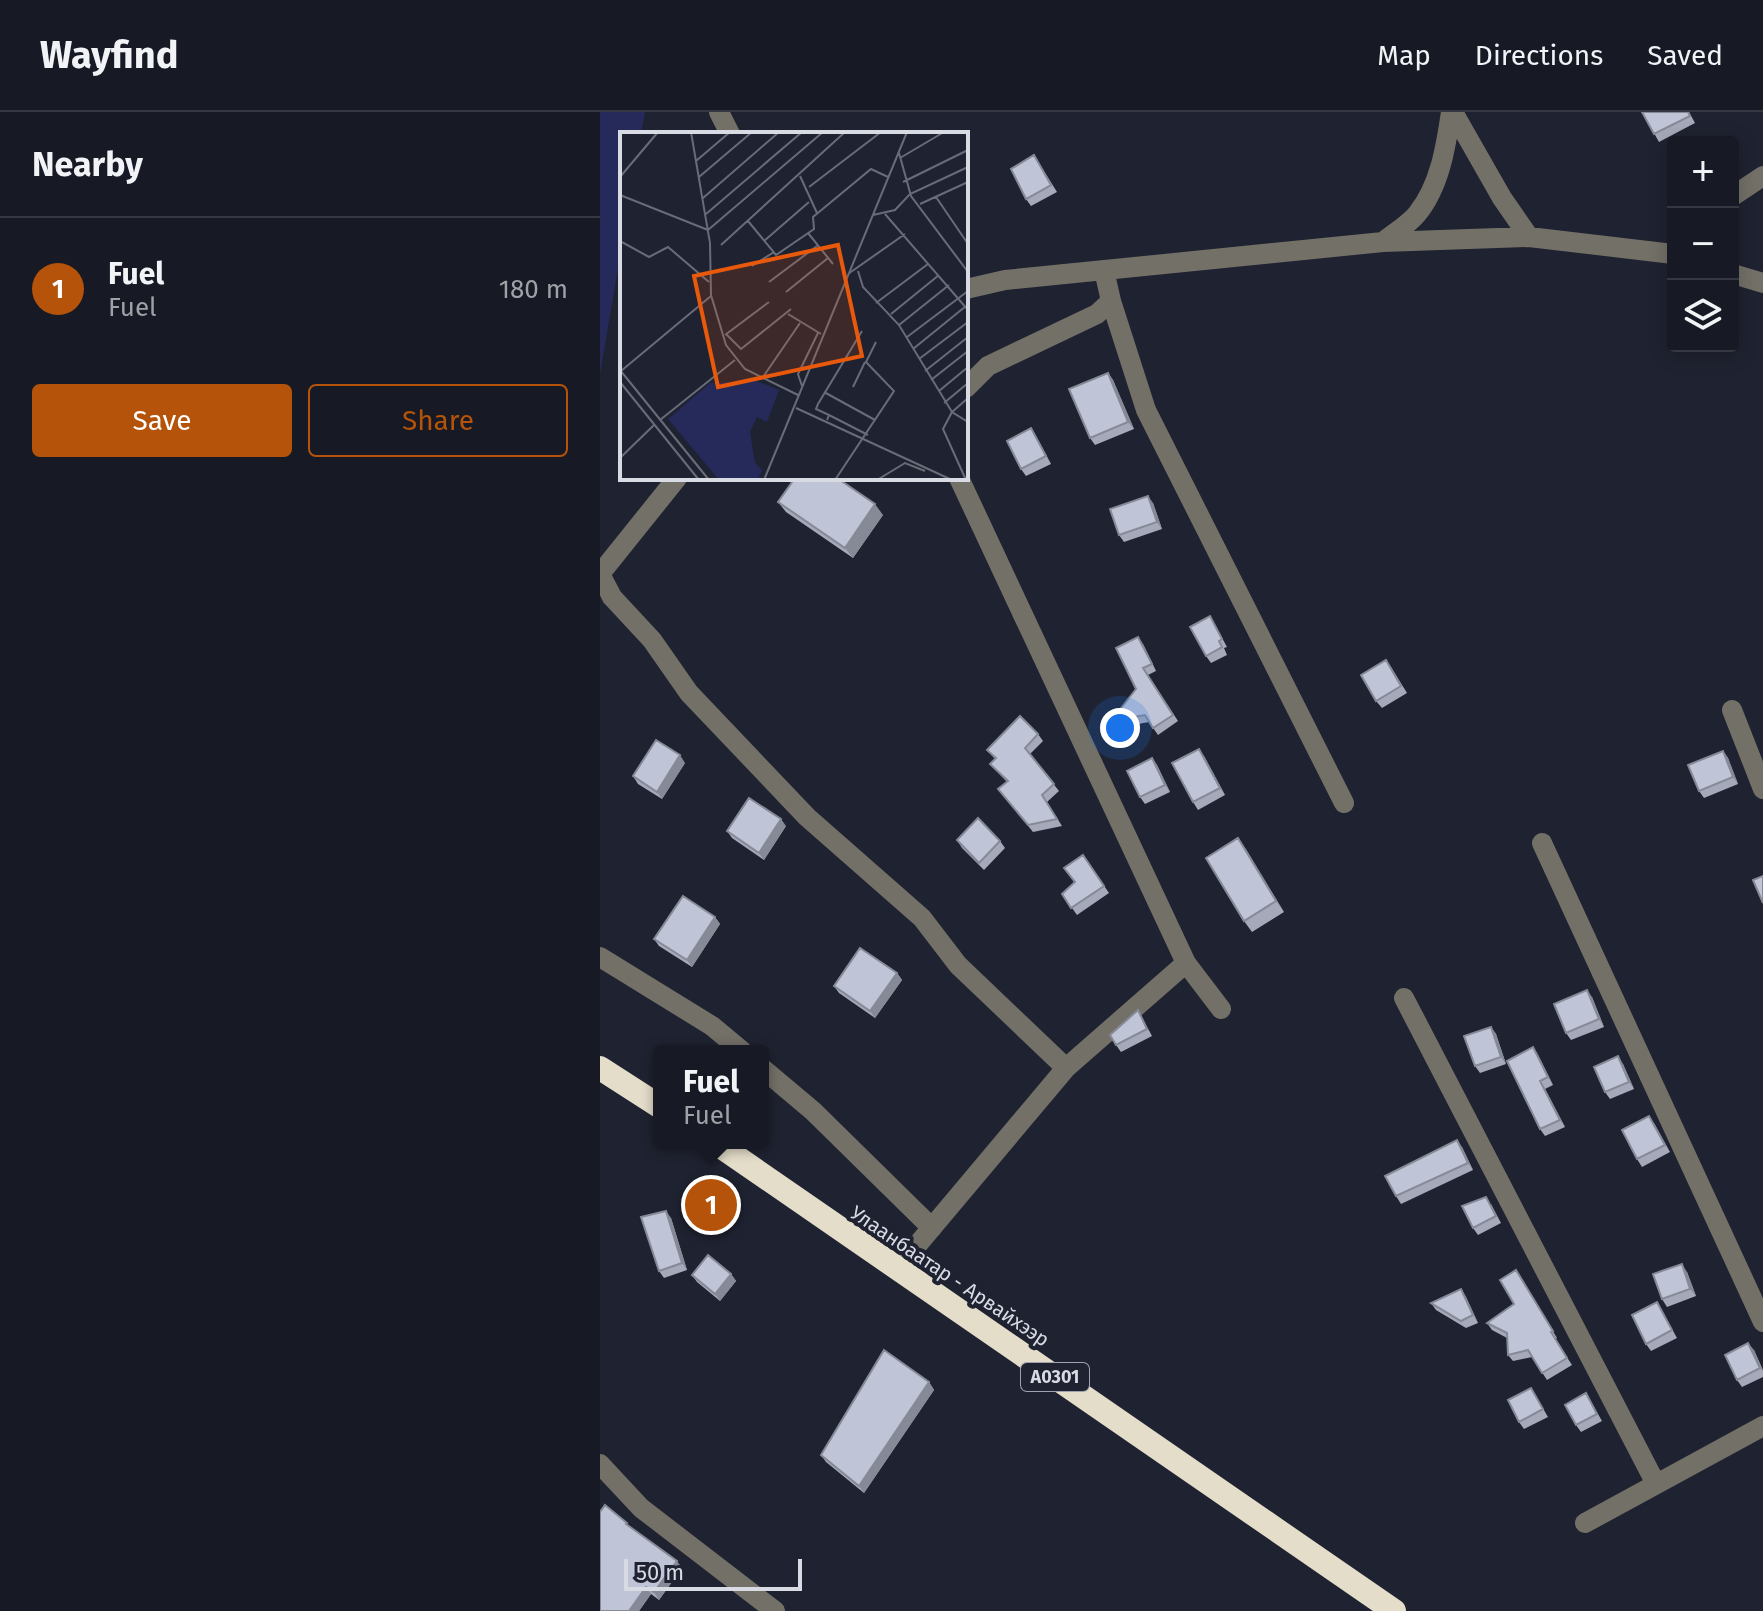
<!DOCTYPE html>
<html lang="en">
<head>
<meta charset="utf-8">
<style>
  body { margin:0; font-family:"Fira Sans",sans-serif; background:#20232c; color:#f1f3f6 }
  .controls { position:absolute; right:24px; top:24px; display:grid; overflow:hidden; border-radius:8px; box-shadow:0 4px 20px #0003 }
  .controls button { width:72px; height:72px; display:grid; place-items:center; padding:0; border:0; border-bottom:2px solid #363841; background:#171a24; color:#f1f3f6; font:40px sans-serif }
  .scale { position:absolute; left:24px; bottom:20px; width:178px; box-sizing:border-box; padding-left:8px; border:4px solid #d8dae4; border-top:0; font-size:22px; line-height:28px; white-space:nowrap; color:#d8dae4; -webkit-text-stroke:6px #1f2230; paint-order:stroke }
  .you { position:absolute; left:520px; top:616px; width:28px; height:28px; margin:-20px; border:6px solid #fff; border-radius:50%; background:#1a73e8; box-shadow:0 0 0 12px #1a73e833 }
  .badge { display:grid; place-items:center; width:52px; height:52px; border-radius:50%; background:#b45309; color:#fff; font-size:26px; font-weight:700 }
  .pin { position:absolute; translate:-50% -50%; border:4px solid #fff; box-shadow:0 2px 8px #0006 }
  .popup { position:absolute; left:53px; top:933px; width:116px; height:104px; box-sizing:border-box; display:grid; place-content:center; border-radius:8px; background:#171a24; filter:drop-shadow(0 2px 6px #0005); font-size:26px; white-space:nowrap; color:#9ea1a6 }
  .popup b { font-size:30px; color:#f1f3f6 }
  .popup::after { content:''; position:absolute; left:50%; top:100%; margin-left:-16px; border:16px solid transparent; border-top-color:#171a24 }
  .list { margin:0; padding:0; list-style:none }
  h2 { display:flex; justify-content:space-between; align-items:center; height:104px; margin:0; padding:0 32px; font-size:34px }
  h2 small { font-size:26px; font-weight:400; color:#9ea1a6 }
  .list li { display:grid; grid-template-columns:52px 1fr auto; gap:24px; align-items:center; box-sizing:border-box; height:144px; padding:0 32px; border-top:2px solid #363841 }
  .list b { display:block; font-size:30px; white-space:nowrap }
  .list p { margin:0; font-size:26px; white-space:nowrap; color:#9ea1a6 }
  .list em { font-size:26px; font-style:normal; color:#9ea1a6 }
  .actions { display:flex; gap:16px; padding:24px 32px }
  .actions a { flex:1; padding:18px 0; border:2px solid #b45309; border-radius:8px; text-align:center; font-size:28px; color:#b45309 }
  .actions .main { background:#b45309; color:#fff }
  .icon { flex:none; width:44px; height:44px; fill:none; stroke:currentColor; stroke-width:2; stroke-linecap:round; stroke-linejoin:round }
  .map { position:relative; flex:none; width:1163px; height:1499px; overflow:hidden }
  header { display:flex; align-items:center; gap:48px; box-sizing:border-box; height:112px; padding:0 40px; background:#171a24; border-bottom:2px solid #363841 }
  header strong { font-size:38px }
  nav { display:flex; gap:44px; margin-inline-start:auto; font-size:28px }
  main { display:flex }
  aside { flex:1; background:#171a24 }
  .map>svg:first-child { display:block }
  .green { fill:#252a5b }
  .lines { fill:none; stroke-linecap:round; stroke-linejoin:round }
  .minor { stroke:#737068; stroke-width:20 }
  .highway { stroke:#e4ddca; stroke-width:24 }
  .wall { fill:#a5a9b9 }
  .shaded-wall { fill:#868996 }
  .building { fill:#c0c4d7; stroke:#868996; stroke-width:2 }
  .labels { text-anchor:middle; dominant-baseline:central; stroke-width:8; stroke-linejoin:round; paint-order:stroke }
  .shield { fill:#1f2230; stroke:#a0a3ae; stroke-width:2 }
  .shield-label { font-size:18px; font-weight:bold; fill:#d8dae4 }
  .street-label { font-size:20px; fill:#d8dae4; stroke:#1f2230 }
  .inset-road { fill:none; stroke:#696c78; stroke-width:2 }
  .view { fill:#e8590c; fill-opacity:0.15; stroke:#e8590c; stroke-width:4 }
  .inset-edge { fill:none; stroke:#d8dae4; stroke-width:4 }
</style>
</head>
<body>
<header>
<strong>Wayfind</strong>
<nav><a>Map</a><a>Directions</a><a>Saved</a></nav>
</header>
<main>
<aside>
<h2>Nearby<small></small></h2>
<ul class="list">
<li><span class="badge">1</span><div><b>Fuel</b><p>Fuel</p></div><em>180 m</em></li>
</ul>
<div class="actions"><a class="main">Save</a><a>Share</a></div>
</aside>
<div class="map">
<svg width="1163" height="1499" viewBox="0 0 1163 1499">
  <rect width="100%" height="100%" fill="#1f2230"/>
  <path class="green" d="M 0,0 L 45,0 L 41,22 L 22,22 L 22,133 L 0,262 Z"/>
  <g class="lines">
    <path class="minor" d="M 119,0 L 130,22
      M 853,0 L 902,86 L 929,125
      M 1133,84 L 1163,64
      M 783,130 C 794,121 808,113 817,102 C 840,74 846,34 851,0
      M 504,158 L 511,189 L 546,298 L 744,691
      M 1133,162 L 1163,171
      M 366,177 L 405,168 L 783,130 L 929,125 L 1073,142
      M 366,276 L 388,254 L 497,202 L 511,189
      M 359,366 L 586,851 L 621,897
      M 0,462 L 12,485 L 52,528 L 89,581 L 207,705 L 322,806 L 358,853 L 466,956
      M 0,462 L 77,366
      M 1132,598 L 1163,677
      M 942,731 L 1163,1210
      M 0,845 L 112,914 L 142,939
      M 804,886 L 1056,1372
      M 163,957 L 213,999 L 332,1116
      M 298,1156 L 466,956 L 586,851
      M 0,1352 L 41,1396 L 175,1499
      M 985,1411 L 1163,1314"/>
    <path class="highway" d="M 0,956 L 59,994
      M 116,1031 L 794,1499"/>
  </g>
  <path class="wall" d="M 1042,0 L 1089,0 L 1095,11 L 1059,30 Z
    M 434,43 L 457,80 L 431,94 L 426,87 Z
    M 508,261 L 513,268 L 534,317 L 495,333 L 490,326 Z
    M 436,324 L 451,352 L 426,364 L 421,357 Z
    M 178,390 L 283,403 L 253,446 L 186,400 Z
    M 553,391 L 562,417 L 524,430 L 519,423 Z
    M 610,504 L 627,535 L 624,536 L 627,543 L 611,551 L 606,544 Z
    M 543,532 L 556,559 L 548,563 L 578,609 L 558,623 L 549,610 L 516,616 L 511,609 L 536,577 Z
    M 791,555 L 807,581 L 782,596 L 776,589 Z
    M 438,622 L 443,629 L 430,642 L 459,679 L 447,690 L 462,714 L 433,720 L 398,677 L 407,670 L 390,652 L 395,647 L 387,638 Z
    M 1123,639 L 1128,646 L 1138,672 L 1104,686 L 1099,679 Z
    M 604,644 L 625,683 L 598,698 L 593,690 Z
    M 552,646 L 557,653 L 570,680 L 545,692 L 540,685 Z
    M 85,651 L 62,687 L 38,672 L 33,664 Z
    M 186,714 L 164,748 L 132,726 L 127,719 Z
    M 638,726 L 684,800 L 652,820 L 644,809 Z
    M 357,728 L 400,729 L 405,736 L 384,758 L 362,736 Z
    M 483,743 L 509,781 L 477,803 L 462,782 L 474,770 L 464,756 Z
    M 115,805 L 120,812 L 92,855 L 59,834 L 54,827 Z
    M 297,861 L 302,868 L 275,906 L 239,881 L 234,874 Z
    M 992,885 L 1004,915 L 971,928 L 966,921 Z
    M 538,898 L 552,924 L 521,940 L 516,933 Z
    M 891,915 L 896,922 L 906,952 L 880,961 L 875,954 Z
    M 933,935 L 938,943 L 953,973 L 945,977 L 965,1015 L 945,1024 L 940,1017 Z
    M 1023,952 L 1034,977 L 1010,987 L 1005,980 Z
    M 1054,1011 L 1070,1040 L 1042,1055 L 1037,1047 Z
    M 862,1035 L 873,1058 L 801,1092 L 796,1084 Z
    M 891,1092 L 901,1111 L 878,1123 L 873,1116 Z
    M 71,1106 L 87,1158 L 64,1166 L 59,1159 Z
    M 916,1158 L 957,1226 L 955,1227 L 972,1253 L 947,1268 L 932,1245 L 913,1249 L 908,1243 L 907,1226 L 892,1218 L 887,1211 L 914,1192 Z
    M 1087,1160 L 1096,1184 L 1067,1195 L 1062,1187 Z
    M 131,1162 L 136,1169 L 120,1189 L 97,1170 L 92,1163 Z
    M 861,1177 L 866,1185 L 878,1211 L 866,1216 L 836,1198 L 831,1191 Z
    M 1057,1190 L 1077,1226 L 1051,1239 L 1046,1232 Z
    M 1154,1238 L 1163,1258 L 1163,1265 L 1142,1275 L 1137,1268 Z
    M 329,1270 L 334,1278 L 264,1381 L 226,1350 L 221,1343 Z
    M 931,1276 L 948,1305 L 924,1317 L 919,1310 Z
    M 986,1281 L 1002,1309 L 981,1320 L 976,1313 Z
    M 31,1416 L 82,1456 L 59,1488 L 51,1482 L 39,1499 L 0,1499 Z"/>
  <path class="shaded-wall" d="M 508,261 L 513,268 L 534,317 L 528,310 Z
    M 431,316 L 436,324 L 451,352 L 446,344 Z
    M 548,384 L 553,391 L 562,417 L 557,410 Z
    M 275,392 L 283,403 L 253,446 L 245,436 Z
    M 538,525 L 543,532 L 556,559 L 552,552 Z
    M 599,637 L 604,644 L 625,683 L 620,676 Z
    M 1123,639 L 1128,646 L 1138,672 L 1133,665 Z
    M 80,643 L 85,651 L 62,687 L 57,680 Z
    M 552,646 L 557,653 L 570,680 L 565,673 Z
    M 181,707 L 186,714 L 164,748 L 159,741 Z
    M 638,726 L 646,737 L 684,800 L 676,789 Z
    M 115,805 L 120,812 L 92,855 L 87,848 Z
    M 297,861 L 302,868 L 275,906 L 270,899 Z
    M 987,878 L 992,885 L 1004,915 L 999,907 Z
    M 891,915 L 896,922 L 906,952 L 901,945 Z
    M 933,935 L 938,943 L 953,973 L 948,965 Z
    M 1018,944 L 1023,952 L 1034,977 L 1029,970 Z
    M 940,969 L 945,977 L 965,1015 L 960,1008 Z
    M 857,1028 L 862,1035 L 873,1058 L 868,1051 Z
    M 66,1099 L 71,1106 L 87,1158 L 82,1151 Z
    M 1082,1152 L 1087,1160 L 1096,1184 L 1090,1177 Z
    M 131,1162 L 136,1169 L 120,1189 L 115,1182 Z
    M 861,1177 L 866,1185 L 878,1211 L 873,1203 Z
    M 1148,1231 L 1154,1238 L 1163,1260 L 1160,1256 Z
    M 329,1270 L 334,1278 L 264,1381 L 259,1374 Z
    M 77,1449 L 82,1456 L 59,1488 L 54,1480 Z
    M 46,1475 L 51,1482 L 39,1499 L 29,1499 Z"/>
  <path class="building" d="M 1042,0 L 1088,0 L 1090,4 L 1054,22 Z
    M 434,43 L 451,73 L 426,87 L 411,57 Z
    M 508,261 L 528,310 L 490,326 L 469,277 Z
    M 431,316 L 446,344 L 421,357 L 407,329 Z
    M 195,366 L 237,366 L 275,392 L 245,436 L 178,390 Z
    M 548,384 L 557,410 L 519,423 L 510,397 Z
    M 610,504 L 622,527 L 619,529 L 622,535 L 606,544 L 590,515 Z
    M 538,525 L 552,552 L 543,556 L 573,603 L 553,616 L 545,603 L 511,609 L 536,577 L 516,536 Z
    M 786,548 L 801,574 L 776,589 L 761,563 Z
    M 420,604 L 438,622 L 425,636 L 454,672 L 442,683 L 457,707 L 428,713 L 398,677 L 408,669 L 390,652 L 396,646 L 387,638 Z
    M 56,628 L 80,643 L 57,680 L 33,664 Z
    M 599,637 L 620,676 L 593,690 L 572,651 Z
    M 1123,639 L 1133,665 L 1099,679 L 1088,653 Z
    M 552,646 L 565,673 L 540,685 L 527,659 Z
    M 149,686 L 181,707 L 159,741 L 127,719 Z
    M 378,706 L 400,729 L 379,751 L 357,728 Z
    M 638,726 L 676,789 L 644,809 L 606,746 Z
    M 483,743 L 504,774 L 471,796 L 462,782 L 475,770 L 464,756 Z
    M 1163,764 L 1163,791 L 1153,768 Z
    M 83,784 L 115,805 L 87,848 L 54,827 Z
    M 260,836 L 297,861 L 270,899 L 234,874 Z
    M 987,878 L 999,907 L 966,921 L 954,892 Z
    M 538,898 L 547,917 L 516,933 L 510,923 Z
    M 891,915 L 901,945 L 875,954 L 864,924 Z
    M 933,935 L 948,965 L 940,969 L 960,1008 L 940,1017 L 907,949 Z
    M 1018,944 L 1029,970 L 1005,980 L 994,955 Z
    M 1049,1004 L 1065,1033 L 1037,1047 L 1022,1018 Z
    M 857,1028 L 868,1051 L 796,1084 L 785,1064 Z
    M 886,1085 L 896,1104 L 873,1116 L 862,1094 Z
    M 66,1099 L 82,1151 L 59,1159 L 41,1105 Z
    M 108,1143 L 131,1162 L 115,1182 L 92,1163 Z
    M 1082,1152 L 1090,1177 L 1062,1187 L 1053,1162 Z
    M 916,1158 L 953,1219 L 951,1220 L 967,1246 L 942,1261 L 928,1238 L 908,1243 L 907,1221 L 887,1211 L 914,1192 L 900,1168 Z
    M 861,1177 L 873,1203 L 861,1209 L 831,1191 Z
    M 1057,1190 L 1072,1218 L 1046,1232 L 1032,1203 Z
    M 1148,1231 L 1160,1256 L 1137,1268 L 1125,1243 Z
    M 284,1238 L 329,1270 L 259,1374 L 221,1343 Z
    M 931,1276 L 943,1297 L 919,1310 L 908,1288 Z
    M 986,1281 L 997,1302 L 976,1313 L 965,1293 Z
    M 5,1393 L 27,1411 L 26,1412 L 77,1449 L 54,1480 L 46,1475 L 29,1499 L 0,1499 L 0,1400 Z"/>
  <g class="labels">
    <rect class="shield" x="421" y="1251" width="68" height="28" rx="6"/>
    <g class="shield-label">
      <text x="455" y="1265">A0301</text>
    </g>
    <g class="street-label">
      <text transform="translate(350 1164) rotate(34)">Улаанбаатар - Арвайхээр</text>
    </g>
  </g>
  <g transform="translate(20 20)">
    <rect width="348" height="348" fill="#1f2230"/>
    <path d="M 136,249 L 159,258 L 147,290 L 137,285 L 130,300 L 135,331 L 142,338 L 138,348 L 99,348 L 48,287 L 90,251 Z" fill="#252a5b"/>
    <path class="inset-road" d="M 71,0 L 90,111 L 91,163 L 106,213 L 125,237 L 178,263M 279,21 L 291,64 L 348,140M 280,26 L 324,0M 76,29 L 110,0M 180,44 L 197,81M 0,45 L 38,0M 79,45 L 132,0M 283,50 L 348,18M 189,55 L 261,0M 0,63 L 88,98M 316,65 L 348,112M 83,66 L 159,0M 300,72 L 348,50M 86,82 L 182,0M 265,82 L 348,178M 253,83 L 275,78 L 290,62 L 348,35M 128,89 L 156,123 L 194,97 L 193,85 L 251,37 L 268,45M 88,98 L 203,0M 188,101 L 213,132M 0,109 L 29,125 L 48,115 L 89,150M 144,109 L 189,70M 101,113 L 225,0M 132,134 L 154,120M 238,139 L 243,155 L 279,193 L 332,280 L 323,297 L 346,348M 228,142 L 285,102M 149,150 L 197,114M 166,160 L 208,126M 256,171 L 308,132M 168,182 L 201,202M 271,182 L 319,143M 279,193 L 329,153M 106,202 L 121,217 L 171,177M 105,203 L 149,170M 287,205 L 348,159M 293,217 L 346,174M 299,227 L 348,190M 0,238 L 89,348M 1,239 L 91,164M 305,239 L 348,205M 143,245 L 180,191M 311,248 L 348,219M 0,250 L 79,348M 182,254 L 178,242 L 198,201M 233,255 L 245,230M 319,259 L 348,235M 204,260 L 255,288M 348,266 L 332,280 L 348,290M 324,271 L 348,251M 176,276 L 332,348M 209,283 L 248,303M 40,288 L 115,228M 207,288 L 209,283 L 196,277 L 198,272 L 242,199M 0,326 L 34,293M 144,348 L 287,0M 215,348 L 274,259 L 246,230 L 256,210M 257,348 L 285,331 L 305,339"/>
    <path class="view" d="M 218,113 L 242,224 L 98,255 L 74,144 Z"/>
    <rect width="348" height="348" class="inset-edge"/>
  </g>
</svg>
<div class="controls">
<button>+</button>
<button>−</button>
<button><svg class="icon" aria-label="layers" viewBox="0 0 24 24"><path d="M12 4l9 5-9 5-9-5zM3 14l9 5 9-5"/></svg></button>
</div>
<div class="scale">50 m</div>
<div class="you"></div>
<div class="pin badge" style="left:111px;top:1093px">1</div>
<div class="popup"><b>Fuel</b>Fuel</div>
</div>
</main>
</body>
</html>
